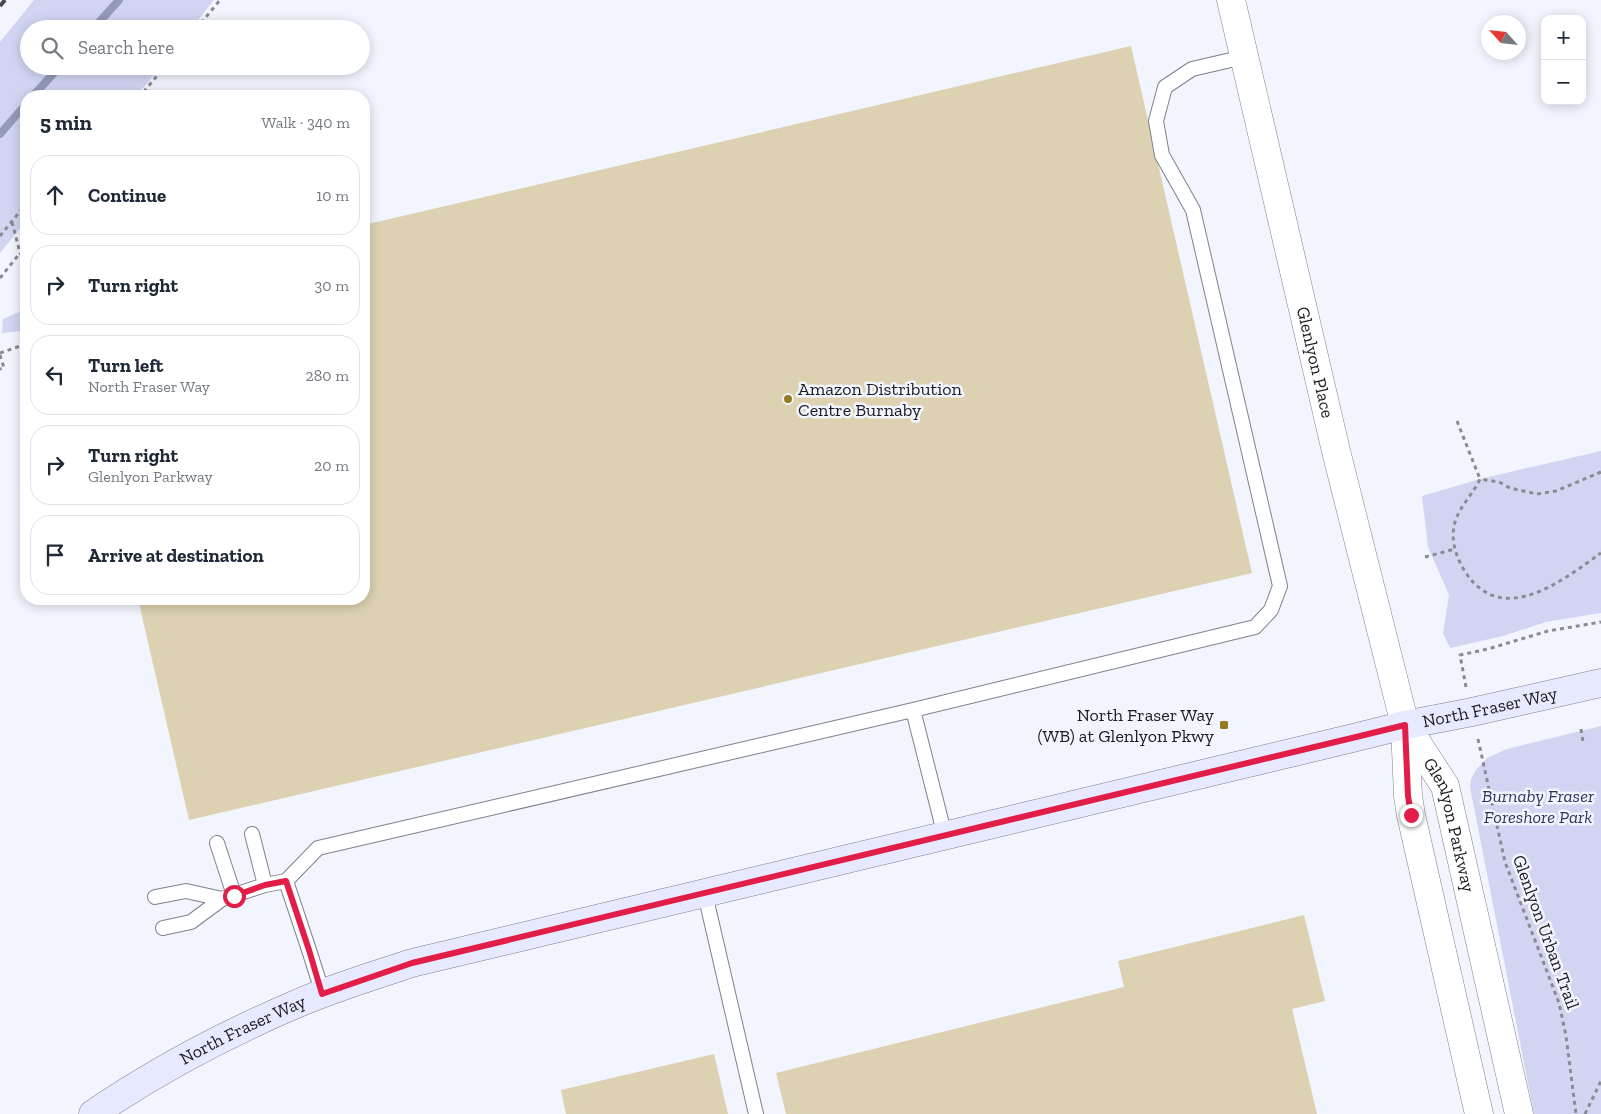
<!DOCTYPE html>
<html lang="en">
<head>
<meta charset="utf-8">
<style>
  body { margin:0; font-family:"Zilla Slab",serif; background:#f6f6f7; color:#1f2937 }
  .controls { position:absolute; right:15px; top:15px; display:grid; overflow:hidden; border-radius:10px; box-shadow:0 2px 12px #0003 }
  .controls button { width:45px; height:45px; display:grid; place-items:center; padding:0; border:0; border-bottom:1px solid #e0e1e3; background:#fff; color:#1f2937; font:25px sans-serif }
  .compass { position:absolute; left:1481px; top:15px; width:45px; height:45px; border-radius:50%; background:#fff; box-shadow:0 2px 12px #0003; rotate:297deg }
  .stop { position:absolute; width:15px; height:15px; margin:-11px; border:4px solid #e11d48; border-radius:50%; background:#fff }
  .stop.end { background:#e11d48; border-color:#fff; box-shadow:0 1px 5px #0008 }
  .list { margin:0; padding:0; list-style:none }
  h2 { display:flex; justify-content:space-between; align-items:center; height:65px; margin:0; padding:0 20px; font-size:21px }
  h2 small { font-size:16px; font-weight:400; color:#747a83 }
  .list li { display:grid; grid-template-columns:32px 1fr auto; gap:15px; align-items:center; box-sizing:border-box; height:80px; margin:0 10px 10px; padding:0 10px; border:1px solid #e0e1e3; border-radius:20px }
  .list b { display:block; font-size:19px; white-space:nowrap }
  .list p { margin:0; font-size:16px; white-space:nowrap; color:#747a83 }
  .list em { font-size:16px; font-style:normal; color:#747a83 }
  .icon { flex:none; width:28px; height:28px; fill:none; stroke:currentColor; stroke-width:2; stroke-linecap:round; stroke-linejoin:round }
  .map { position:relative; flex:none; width:1601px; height:1114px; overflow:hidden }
  .search { position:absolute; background:#fff; box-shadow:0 2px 12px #0003; left:20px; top:20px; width:350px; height:55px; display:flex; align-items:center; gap:12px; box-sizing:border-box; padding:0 18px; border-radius:28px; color:#747a83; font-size:19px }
  .panel { position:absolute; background:#fff; box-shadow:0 2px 12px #0003; left:20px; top:90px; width:350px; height:515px; border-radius:20px }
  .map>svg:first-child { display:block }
  .green { fill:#d1d5f2 }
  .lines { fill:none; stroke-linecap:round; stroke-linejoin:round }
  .stream { stroke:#959ab9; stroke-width:8 }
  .building { fill:#dcd2b1 }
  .lane-casing { stroke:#7e818f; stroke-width:16 }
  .street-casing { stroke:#7e818f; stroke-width:29 }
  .secondary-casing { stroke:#7e818f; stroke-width:29 }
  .path { stroke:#898a92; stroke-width:3; stroke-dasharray:4 4; stroke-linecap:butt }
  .lane { stroke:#fff; stroke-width:14 }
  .street { stroke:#fff; stroke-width:28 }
  .secondary { stroke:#e7e9fe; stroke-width:28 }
  .rail { stroke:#47484f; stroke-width:4; stroke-dasharray:9 9; stroke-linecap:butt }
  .route { stroke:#e11d48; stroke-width:6 }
  .poi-dot { fill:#957b22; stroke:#f2f4fe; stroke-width:2 }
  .labels { text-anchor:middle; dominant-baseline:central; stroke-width:5; stroke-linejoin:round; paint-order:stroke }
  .street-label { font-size:18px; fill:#1a1b21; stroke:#f2f4fe }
  .poi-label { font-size:18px; fill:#1a1b21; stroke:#f2f4fe; text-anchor:start }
  .park-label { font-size:18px; font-style:italic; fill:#30345f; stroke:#f2f4fe }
</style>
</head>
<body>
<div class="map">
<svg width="1601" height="1114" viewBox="0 0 1601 1114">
  <rect width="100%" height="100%" fill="#f2f4fe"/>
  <path class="green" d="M 34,0 L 214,0 L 191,29 L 29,29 L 29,66 L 161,66 L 144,87 L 133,96 L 26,96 L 26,221 L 0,253 L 0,42 Z
    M 26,309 L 26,325 L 20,331 L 2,333 L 3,319 Z
    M 1601,451 L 1601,613 L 1546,622 L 1503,636 L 1450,648 L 1443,633 L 1449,595 L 1428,547 L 1422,496 L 1480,479 Z
    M 1601,726 L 1601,1114 L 1534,1114 L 1470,787 L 1471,779 L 1476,770 L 1487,758 L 1507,749 Z"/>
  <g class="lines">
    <path class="stream" d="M 93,29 L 119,0
      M 33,96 L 60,66
      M 0,134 L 26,104"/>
  </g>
  <path class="building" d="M 1131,46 L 1252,573 L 189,820 L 138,599 L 364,599 L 364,225 Z
    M 1304,915 L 1325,1001 L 1292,1009 L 1317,1114 L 786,1114 L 776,1073 L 1124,987 L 1118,961 Z
    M 714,1054 L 728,1114 L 566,1114 L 561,1090 Z"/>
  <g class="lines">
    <defs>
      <path id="lane" d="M 913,710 L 1255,627 L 1271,610 L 1280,586 L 1193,210 L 1162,155 L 1156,121 L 1165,87 L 1192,69 L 1244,57
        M 252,834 L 265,885
        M 217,843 L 234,895
        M 705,894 L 756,1114
        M 155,897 L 186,891 L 222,899 L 191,922 L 163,928
        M 222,899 L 265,885 L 286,881
        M 323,994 L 309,950 L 286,881 L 318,848 L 913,710 L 945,836"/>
      <g id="street">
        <path id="s1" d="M 1231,0 L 1336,451 L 1405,725 L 1408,796 L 1411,815 L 1479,1114"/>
        <path id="s2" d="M 1406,726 L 1445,786 L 1519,1114"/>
      </g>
      <g id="secondary">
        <path id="s3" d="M 93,1114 C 156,1071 224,1035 294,1005 C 332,988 373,976 412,963 L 1353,738 L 1405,725 L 1472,712 L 1601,683"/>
      </g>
    </defs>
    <use href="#lane" class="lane-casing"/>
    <use href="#street" class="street-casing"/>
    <use href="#secondary" class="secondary-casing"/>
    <path class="path" d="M 196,29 L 220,0
      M 129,96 L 142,94 L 165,66
      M 12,222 L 20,253 L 26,262
      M 0,236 L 26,204
      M 0,278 L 20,253
      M 0,353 L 26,344
      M 0,355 L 4,368 L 0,369
      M 1457,421 L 1480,479
      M 1601,472 L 1556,491 L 1537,494 L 1510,488 L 1499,482 L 1480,479 C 1473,494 1460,506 1455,522 C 1450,539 1456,558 1466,573 C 1503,628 1563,580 1601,553
      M 1425,557 L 1455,549
      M 1466,687 L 1460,655 L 1488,649 L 1548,631 L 1601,622
      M 1581,729 L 1583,742
      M 1478,739 L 1505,862 L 1559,1003 L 1566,1036 L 1576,1114
      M 1585,1114 L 1601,1081"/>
    <use href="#lane" class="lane"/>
    <use href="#street" class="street"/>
    <use href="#secondary" class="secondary"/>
    <path class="rail" d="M 0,6 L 5,0"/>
  </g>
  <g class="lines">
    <path class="route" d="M 234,896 L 265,885 L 286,881 L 309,950 L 322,994 L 412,963 L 1352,738 L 1405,725 L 1408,796 L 1411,815"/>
  </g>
  <g class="poi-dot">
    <circle cx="788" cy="399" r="5"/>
    <rect x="1219" y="720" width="10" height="10" rx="2.5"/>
  </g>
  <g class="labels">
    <g class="street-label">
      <text stroke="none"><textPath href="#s1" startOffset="372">Glenlyon Place</textPath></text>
      <text stroke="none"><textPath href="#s3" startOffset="1462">North Fraser Way</textPath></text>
      <text stroke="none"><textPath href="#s2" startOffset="110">Glenlyon Parkway</textPath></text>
      <text transform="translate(1546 932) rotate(70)">Glenlyon Urban Trail</text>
      <text stroke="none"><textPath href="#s3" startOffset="172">North Fraser Way</textPath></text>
    </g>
    <g class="poi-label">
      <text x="798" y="389">Amazon Distribution<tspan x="798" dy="21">Centre Burnaby</tspan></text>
      <text x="1214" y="715" text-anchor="end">North Fraser Way<tspan x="1214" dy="21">(WB) at Glenlyon Pkwy</tspan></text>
    </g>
    <g class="park-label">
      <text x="1538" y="796">Burnaby Fraser<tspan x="1538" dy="21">Foreshore Park</tspan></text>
    </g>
  </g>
</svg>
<div class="controls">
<button>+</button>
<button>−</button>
</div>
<svg class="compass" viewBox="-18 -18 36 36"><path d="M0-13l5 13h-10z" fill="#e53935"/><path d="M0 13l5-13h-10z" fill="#747a83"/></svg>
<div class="stop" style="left:234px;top:896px"></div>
<div class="stop end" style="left:1411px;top:815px"></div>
<div class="search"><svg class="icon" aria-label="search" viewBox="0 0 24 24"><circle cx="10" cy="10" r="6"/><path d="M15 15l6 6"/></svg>Search here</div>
<section class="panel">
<h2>5 min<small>Walk · 340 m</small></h2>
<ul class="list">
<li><svg class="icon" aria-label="ahead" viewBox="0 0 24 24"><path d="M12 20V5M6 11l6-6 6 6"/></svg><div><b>Continue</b></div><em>10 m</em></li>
<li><svg class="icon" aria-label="right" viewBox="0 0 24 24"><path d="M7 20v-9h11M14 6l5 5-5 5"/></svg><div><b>Turn right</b></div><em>30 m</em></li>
<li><svg class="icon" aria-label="left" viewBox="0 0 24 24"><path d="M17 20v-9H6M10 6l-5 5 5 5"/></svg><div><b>Turn left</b><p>North Fraser Way</p></div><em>280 m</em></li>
<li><svg class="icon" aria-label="right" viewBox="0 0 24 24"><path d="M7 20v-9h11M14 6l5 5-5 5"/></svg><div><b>Turn right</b><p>Glenlyon Parkway</p></div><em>20 m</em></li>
<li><svg class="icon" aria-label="arrive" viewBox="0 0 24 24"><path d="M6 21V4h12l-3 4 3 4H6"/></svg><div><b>Arrive at destination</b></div></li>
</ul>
</section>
</div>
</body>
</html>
